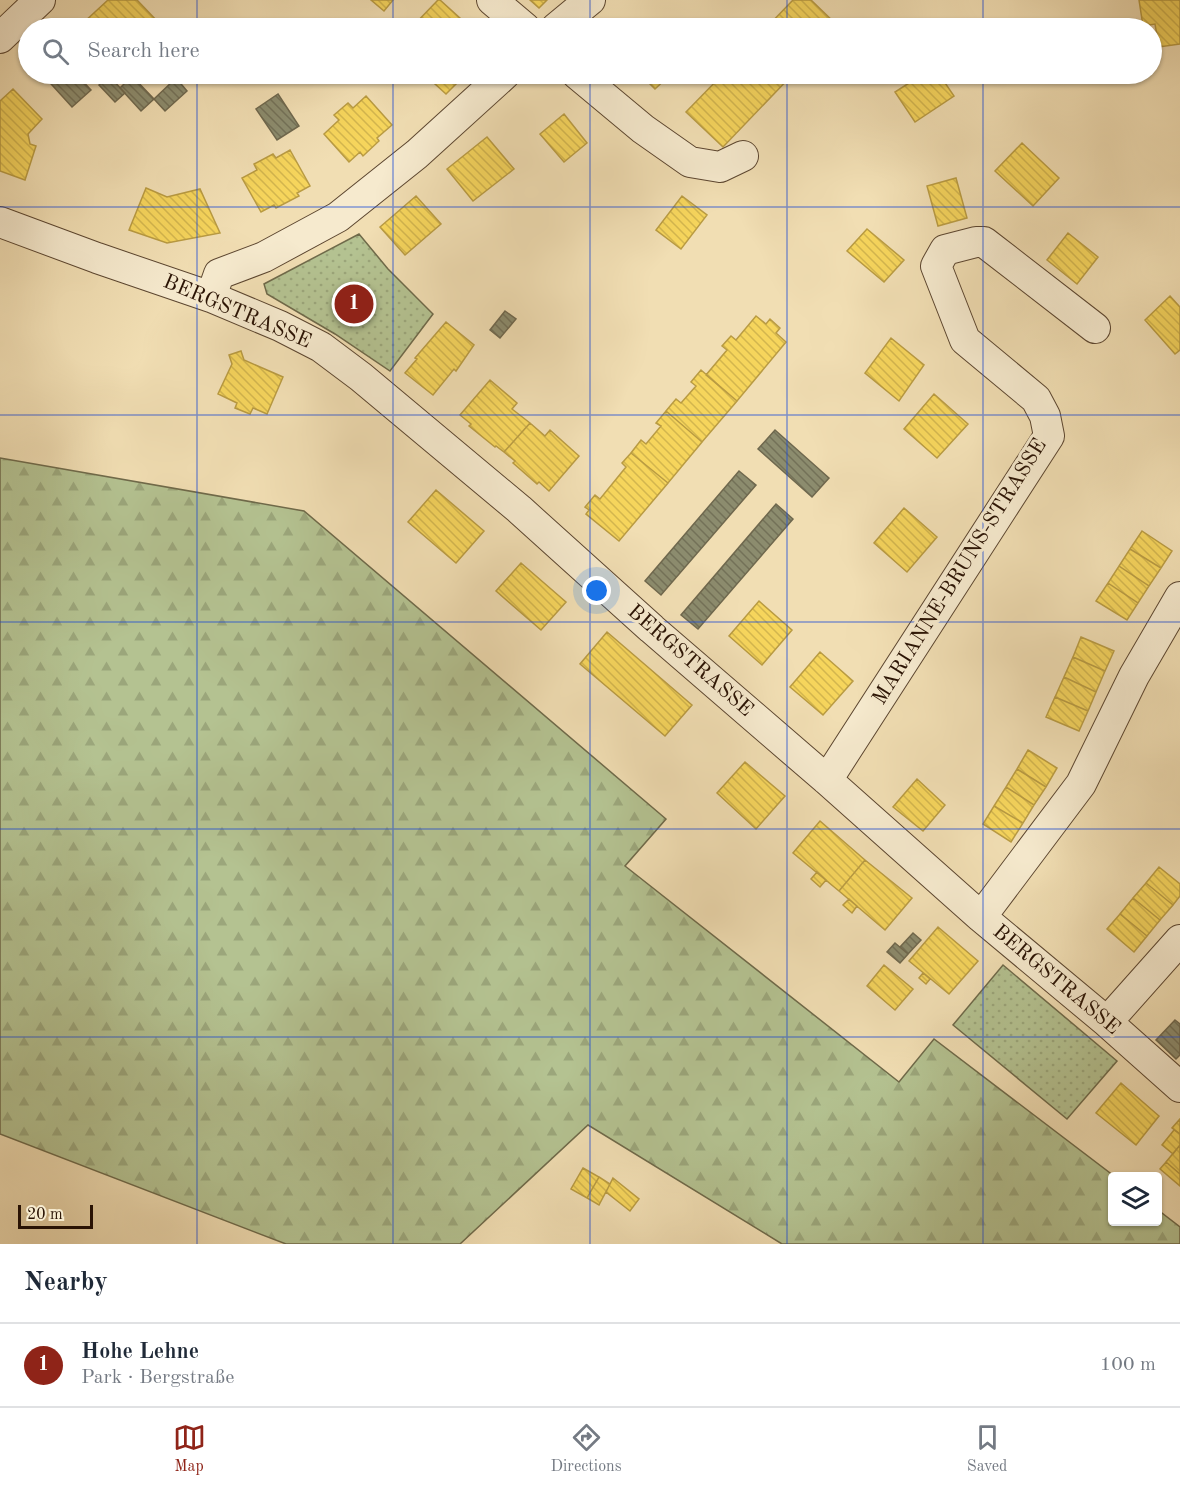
<!DOCTYPE html>
<html lang="en">
<head>
<meta charset="utf-8">
<style>
  body { margin:0; font-family:"Old Standard TT",serif; background:#f2f2f3; color:#1f2937 }
  .controls { position:absolute; right:18px; bottom:18px; display:grid; overflow:hidden; border-radius:6px; box-shadow:0 2px 4px #0004 }
  .controls button { width:54px; height:54px; display:grid; place-items:center; padding:0; border:0; border-bottom:2px solid #e0e1e3; background:#fff; color:#1f2937; font:30px sans-serif }
  .scale { position:absolute; left:18px; bottom:15px; width:75px; box-sizing:border-box; padding-left:6px; border:3px solid #2a1304; border-top:0; font-size:16px; line-height:21px; white-space:nowrap; color:#2a1304; -webkit-text-stroke:4px #f6eace; paint-order:stroke }
  .you { position:absolute; left:597px; top:591px; width:21px; height:21px; margin:-15px; border:4px solid #fff; border-radius:50%; background:#1a73e8; box-shadow:0 0 0 9px #1a73e833 }
  .badge { display:grid; place-items:center; width:39px; height:39px; border-radius:50%; background:#8f2418; color:#fff; font-size:20px; font-weight:700 }
  .pin { position:absolute; translate:-50% -50%; border:3px solid #fff; box-shadow:0 2px 6px #0006 }
  .list { margin:0; padding:0; list-style:none }
  h2 { display:flex; justify-content:space-between; align-items:center; height:78px; margin:0; padding:0 24px; font-size:26px }
  h2 small { font-size:20px; font-weight:400; color:#747a83 }
  .list li { display:grid; grid-template-columns:39px 1fr auto; gap:18px; align-items:center; box-sizing:border-box; height:84px; padding:0 24px; border-top:2px solid #e0e1e3 }
  .list b { display:block; font-size:22px; white-space:nowrap }
  .list p { margin:0; font-size:20px; white-space:nowrap; color:#747a83 }
  .list em { font-size:20px; font-style:normal; color:#747a83 }
  .icon { flex:none; width:33px; height:33px; fill:none; stroke:currentColor; stroke-width:2; stroke-linecap:round; stroke-linejoin:round }
  .map { position:relative; flex:none; width:1180px; height:1244px; overflow:hidden }
  .search { position:absolute; background:#fff; box-shadow:0 2px 4px #0004; left:18px; right:18px; top:18px; height:66px; display:flex; align-items:center; gap:15px; box-sizing:border-box; padding:0 21px; border-radius:33px; color:#747a83; font-size:22px }
  .sheet { height:162px; background:#fff }
  nav { display:flex; justify-content:space-around; align-items:center; box-sizing:border-box; height:84px; border-top:2px solid #e0e1e3; background:#fff; font-size:16px; color:#747a83 }
  nav a { display:grid; justify-items:center; gap:3px }
  nav .on { color:#8f2418 }
  .map>svg:first-child { display:block }
  .grass { fill:url(#grass-dots); stroke:#6f6a4a; stroke-width:1.5 }
  .forest { fill:url(#forest-firs); stroke:#6f6a4a; stroke-width:1.5 }
  .homes { fill:url(#homes-back-hatch); stroke:#b99b42; stroke-width:1.5 }
  .industry { fill:url(#industry-back-hatch); stroke:#6f684e; stroke-width:1.5 }
  .lines { fill:none; stroke-linecap:round; stroke-linejoin:round }
  .minor-casing { stroke:#5c4630; stroke-width:32 }
  .minor { stroke:#f6eace; stroke-width:30 }
  .grid { fill:none; stroke:#1d4ed8; stroke-width:1.5; stroke-opacity:0.55 }
  .labels { text-anchor:middle; dominant-baseline:central; stroke-width:6; stroke-linejoin:round; paint-order:stroke }
  .street-label { font-size:21px; fill:#2a1304; stroke:#f6eace }
</style>
</head>
<body>
<div class="map">
<svg width="1180" height="1244" viewBox="0 0 1180 1244">
  <defs>
    <pattern id="grass-dots" width="8" height="8" patternUnits="userSpaceOnUse" patternTransform="scale(1.5)"><rect width="8" height="8" fill="#b4c291"/><path d="M2 2h.1M6 6h.1" fill="none" stroke="#9ba67b" stroke-width="1.8" stroke-linecap="round"/></pattern>
    <pattern id="forest-firs" width="22" height="20" patternUnits="userSpaceOnUse" patternTransform="scale(1.5)"><rect width="22" height="20" fill="#b4c291"/><path d="M5 1l3.5 6h-7zM16 11l3.5 6h-7z" fill="#9ba67b"/></pattern>
    <pattern id="homes-back-hatch" width="6" height="6" patternUnits="userSpaceOnUse" patternTransform="scale(1.5)"><rect width="6" height="6" fill="#f6d55c"/><path d="M-1 5l2 2M0 0l6 6M5-1l2 2" fill="none" stroke="#d3b64e"/></pattern>
    <pattern id="industry-back-hatch" width="6" height="6" patternUnits="userSpaceOnUse" patternTransform="scale(1.5)"><rect width="6" height="6" fill="#8c8c6e"/><path d="M-1 5l2 2M0 0l6 6M5-1l2 2" fill="none" stroke="#737158"/></pattern>
  </defs>
  <rect width="100%" height="100%" fill="#f1deb3"/>
  <filter id="stains"><feTurbulence type="fractalNoise" baseFrequency=".00333" numOctaves="4"/><feColorMatrix values="0 0 0 0 .2 0 0 0 0 .09 0 0 0 0 .02 0 0 0 .5 -.17"/></filter>
  <radialGradient id="worn" r=".72"><stop offset=".6" stop-color="#630" stop-opacity="0"/><stop offset="1" stop-color="#630" stop-opacity=".3"/></radialGradient>
  <path class="grass" d="M 359,234 L 388,269 L 433,314 L 390,371 L 335,334 L 267,294 L 264,284 Z
    M 1003,965 L 1117,1061 L 1067,1119 L 953,1025 Z"/>
  <path class="forest" d="M 0,458 L 304,511 L 666,819 L 625,866 L 899,1082 L 934,1039 L 1114,1176 L 1112,1176 L 1112,1222 L 1158,1222 L 1158,1210 L 1180,1227 L 1180,1244 L 782,1244 L 588,1125 L 460,1244 L 286,1244 L 0,1134 Z"/>
  <path class="homes" d="M 108,0 L 137,0 L 158,22 L 151,28 L 87,28 L 82,24 Z
    M 371,0 L 393,0 L 384,11 Z
    M 438,0 L 440,0 L 471,28 L 411,28 Z
    M 530,0 L 547,0 L 539,8 Z
    M 793,0 L 811,0 L 838,26 L 836,28 L 766,28 Z
    M 1139,0 L 1180,0 L 1180,44 L 1159,47 L 1155,24 L 1143,26 Z
    M 424,74 L 466,74 L 446,94 Z
    M 640,74 L 671,74 L 655,89 Z
    M 723,74 L 793,74 L 723,147 L 686,112 Z
    M 923,74 L 939,74 L 954,96 L 915,122 L 895,92 Z
    M 13,89 L 42,119 L 28,134 L 30,144 L 36,146 L 25,180 L 0,171 L 0,101 Z
    M 366,96 L 392,125 L 377,138 L 379,141 L 363,156 L 360,152 L 349,162 L 324,134 L 339,120 L 334,115 L 348,103 L 353,108 Z
    M 564,114 L 587,143 L 564,162 L 540,134 Z
    M 487,137 L 514,169 L 473,201 L 447,169 Z
    M 1022,143 L 1059,178 L 1033,206 L 995,171 Z
    M 290,150 L 310,186 L 297,193 L 299,196 L 276,208 L 274,205 L 261,212 L 242,178 L 257,170 L 254,164 L 273,154 L 276,158 Z
    M 956,178 L 967,218 L 938,226 L 927,186 Z
    M 146,188 L 167,197 L 200,189 L 220,233 L 167,243 L 129,230 Z
    M 416,196 L 441,224 L 405,255 L 380,227 Z
    M 682,196 L 707,215 L 681,249 L 656,230 Z
    M 867,229 L 904,260 L 884,282 L 847,251 Z
    M 1068,233 L 1098,257 L 1077,284 L 1047,260 Z
    M 1170,296 L 1180,307 L 1180,350 L 1175,354 L 1145,320 Z
    M 756,316 L 766,324 L 770,319 L 780,328 L 776,333 L 786,342 L 737,401 L 706,375 L 727,350 L 722,346 L 731,336 L 736,340 Z
    M 446,322 L 474,345 L 456,371 L 454,369 L 433,395 L 405,373 L 417,359 L 415,358 Z
    M 891,338 L 924,365 L 899,401 L 865,373 Z
    M 241,351 L 244,360 L 283,377 L 267,414 L 253,408 L 250,414 L 235,408 L 237,403 L 218,394 L 232,364 L 229,355 Z
    M 701,370 L 737,401 L 702,442 L 666,411 L 676,399 L 681,403 L 696,386 L 691,382 Z
    M 490,380 L 517,403 L 512,409 L 530,423 L 504,452 L 496,446 L 495,447 L 469,426 L 471,424 L 460,415 Z
    M 934,394 L 968,424 L 937,458 L 904,429 Z
    M 666,411 L 702,442 L 668,483 L 631,453 L 641,440 L 646,444 L 661,426 L 656,423 Z
    M 530,423 L 545,436 L 550,430 L 579,456 L 549,491 L 539,482 L 537,484 L 513,463 L 515,461 L 504,452 Z
    M 631,453 L 668,483 L 619,541 L 586,514 L 589,510 L 585,507 L 595,495 L 600,499 L 626,467 L 622,463 Z
    M 436,490 L 484,531 L 456,563 L 408,522 Z
    M 904,508 L 937,537 L 907,572 L 874,543 Z
    M 1142,531 L 1172,551 L 1161,568 L 1130,549 Z
    M 1130,549 L 1161,568 L 1149,586 L 1119,566 Z
    M 521,563 L 566,602 L 541,630 L 496,591 Z
    M 1119,566 L 1149,586 L 1138,603 L 1108,583 Z
    M 1108,583 L 1138,603 L 1127,620 L 1096,601 Z
    M 759,601 L 792,630 L 762,665 L 729,636 Z
    M 607,632 L 692,705 L 665,736 L 580,664 Z
    M 1081,637 L 1114,651 L 1105,671 L 1073,657 Z
    M 820,652 L 853,681 L 823,715 L 790,687 Z
    M 1073,657 L 1105,671 L 1096,692 L 1064,677 Z
    M 1064,677 L 1096,692 L 1088,711 L 1055,697 Z
    M 1055,697 L 1088,711 L 1079,731 L 1046,717 Z
    M 1028,750 L 1057,768 L 1046,787 L 1017,769 Z
    M 745,762 L 785,796 L 756,829 L 717,793 Z
    M 1017,769 L 1046,787 L 1034,805 L 1006,787 Z
    M 917,779 L 945,805 L 923,831 L 893,807 Z
    M 1006,787 L 1034,805 L 1023,823 L 994,806 Z
    M 994,806 L 1023,823 L 1011,842 L 983,824 Z
    M 820,821 L 865,860 L 839,891 L 793,853 Z
    M 865,860 L 912,898 L 885,930 L 839,891 Z
    M 1159,867 L 1180,884 L 1180,896 L 1173,905 L 1146,883 Z
    M 817,872 L 826,880 L 820,887 L 811,879 Z
    M 1146,883 L 1173,905 L 1160,920 L 1133,898 Z
    M 1133,898 L 1160,920 L 1147,936 L 1120,914 Z
    M 849,899 L 857,906 L 852,913 L 843,905 Z
    M 1120,914 L 1147,936 L 1134,952 L 1107,929 Z
    M 938,927 L 978,961 L 949,994 L 909,961 Z
    M 884,965 L 913,989 L 895,1010 L 867,986 Z
    M 923,973 L 930,979 L 926,984 L 919,978 Z
    M 1121,1083 L 1159,1116 L 1136,1145 L 1096,1113 Z
    M 1180,1119 L 1180,1134 L 1172,1128 Z
    M 1174,1130 L 1180,1134 L 1180,1145 L 1173,1154 L 1162,1145 Z
    M 1180,1145 L 1180,1174 L 1166,1162 Z
    M 1166,1162 L 1180,1174 L 1180,1186 L 1160,1169 Z
    M 583,1168 L 599,1177 L 587,1198 L 571,1189 Z
    M 599,1177 L 610,1184 L 599,1205 L 587,1198 Z
    M 613,1178 L 639,1199 L 630,1211 L 606,1192 Z"/>
  <path class="industry" d="M 42,74 L 76,74 L 91,90 L 72,107 Z
    M 109,76 L 125,93 L 115,102 L 99,85 Z
    M 132,76 L 154,99 L 141,111 L 120,88 Z
    M 176,78 L 187,91 L 165,111 L 154,99 Z
    M 278,94 L 299,126 L 277,140 L 256,109 Z
    M 505,311 L 516,319 L 500,338 L 490,330 Z
    M 775,430 L 829,478 L 812,497 L 758,449 Z
    M 739,471 L 756,485 L 661,595 L 645,581 Z
    M 776,504 L 793,519 L 698,629 L 681,615 Z
    M 913,933 L 921,940 L 908,954 L 900,947 Z
    M 895,943 L 908,954 L 900,963 L 887,952 Z
    M 1175,1020 L 1180,1024 L 1180,1055 L 1176,1059 L 1156,1040 Z"/>
  <g class="lines">
    <defs>
      <path id="minor" d="M 492,0 L 525,28
        M 556,28 L 590,0
        M 0,38 L 40,0
        M 577,74 L 643,129 L 690,162 L 720,167 L 743,156
        M 0,222 L 97,258 L 211,297 L 280,326 L 321,347 L 361,377 L 519,509 L 652,629 L 827,780 L 981,917 L 1107,1022 L 1180,1087
        M 211,297 L 219,274 L 264,257 L 338,217 L 417,154 L 505,74
        M 827,780 L 1049,436 L 1045,416 L 1036,399 L 965,340 L 936,266 L 945,250 L 976,242 L 984,242 L 1095,328
        M 981,917 L 1081,784 L 1134,676 L 1180,597
        M 1107,1022 L 1180,940"/>
    </defs>
    <use href="#minor" class="minor-casing"/>
    <use href="#minor" class="minor"/>
  </g>
  <path class="grid" d="M 197,0 L 197,28M 393,0 L 393,28M 590,0 L 590,28M 787,0 L 787,28M 983,0 L 983,28M 197,74 L 197,1244M 393,74 L 393,1244M 590,74 L 590,1244M 787,74 L 787,1244M 983,74 L 983,1244M 0,207 L 1180,207M 0,415 L 1180,415M 0,622 L 1180,622M 0,829 L 1180,829M 0,1037 L 1180,1037"/>
  <g class="labels">
    <g class="street-label">
      <text transform="translate(237 312) rotate(23)">BERGSTRASSE</text>
      <text transform="translate(960 572) rotate(-58)">MARIANNE-BRUNS-STRASSE</text>
      <text transform="translate(690 661) rotate(41)">BERGSTRASSE</text>
      <text transform="translate(1056 980) rotate(40)">BERGSTRASSE</text>
    </g>
  </g>
  <rect width="100%" height="100%" filter="url(#stains)"/>
  <rect width="100%" height="100%" fill="url(#worn)"/>
</svg>
<div class="controls">
<button><svg class="icon" aria-label="layers" viewBox="0 0 24 24"><path d="M12 4l9 5-9 5-9-5zM3 14l9 5 9-5"/></svg></button>
</div>
<div class="scale">20 m</div>
<div class="you"></div>
<div class="pin badge" style="left:354px;top:304px">1</div>
<div class="search"><svg class="icon" aria-label="search" viewBox="0 0 24 24"><circle cx="10" cy="10" r="6"/><path d="M15 15l6 6"/></svg>Search here</div>
</div>
<section class="sheet">
<h2>Nearby<small></small></h2>
<ul class="list">
<li><span class="badge">1</span><div><b>Hohe Lehne</b><p>Park · Bergstraße</p></div><em>100 m</em></li>
</ul>
</section>
<nav>
<a class="on"><svg class="icon" aria-label="map" viewBox="0 0 24 24"><path d="M3 6l6-2 6 2 6-2v14l-6 2-6-2-6 2zM9 4v14M15 6v14"/></svg>Map</a>
<a><svg class="icon" aria-label="directions" viewBox="0 0 24 24"><path d="M12 3l9 9-9 9-9-9zM9 14v-3h6M13 9l2 2-2 2"/></svg>Directions</a>
<a><svg class="icon" aria-label="saved" viewBox="0 0 24 24"><path d="M7 4h10v16l-5-4-5 4z"/></svg>Saved</a>
</nav>
</body>
</html>
